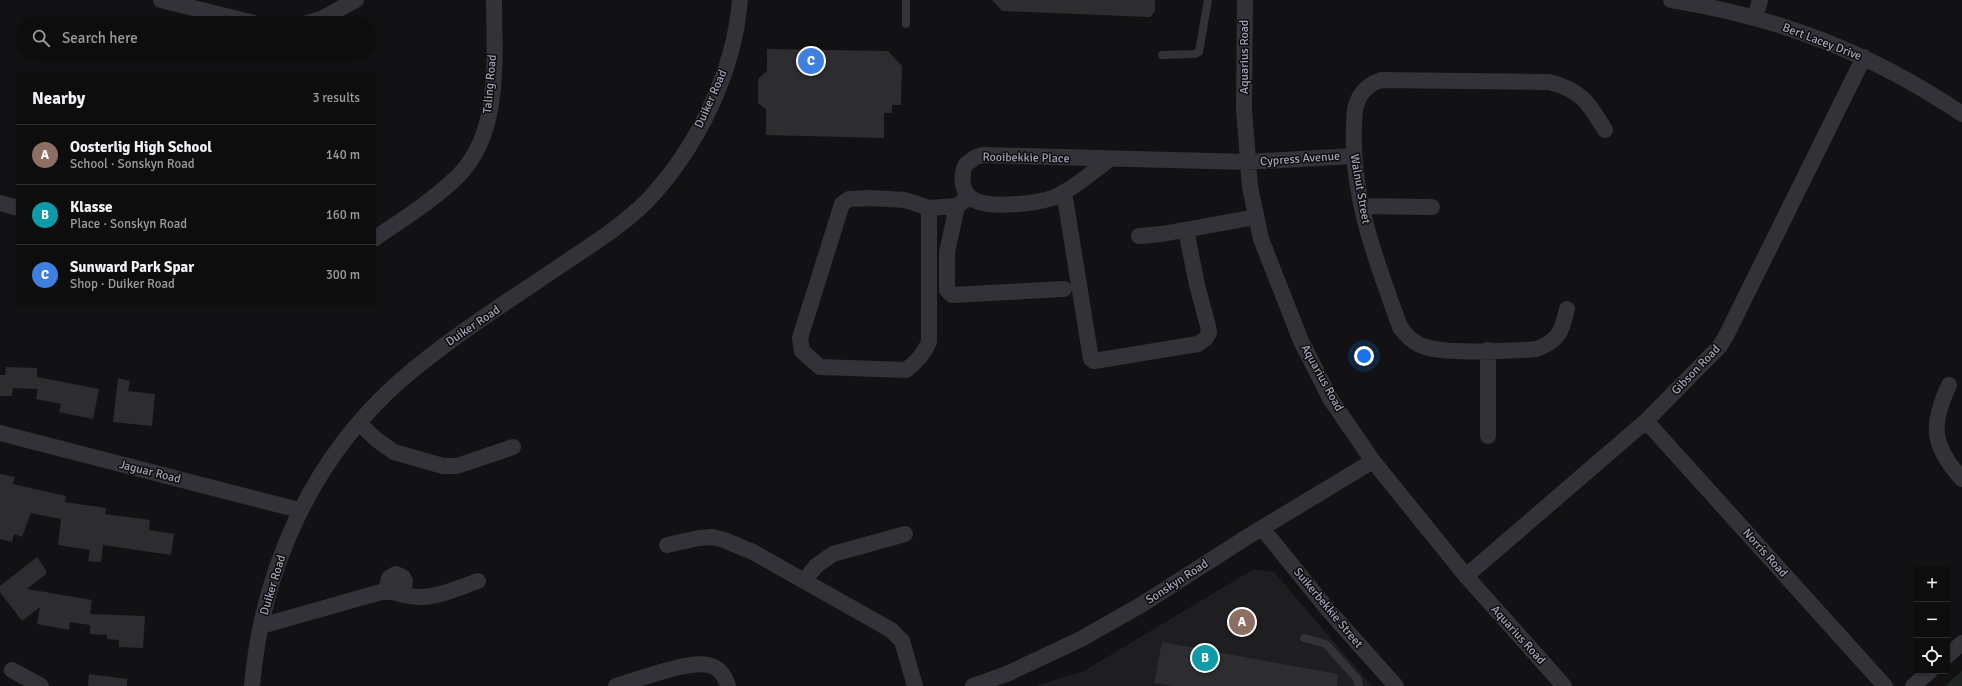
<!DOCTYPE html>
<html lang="en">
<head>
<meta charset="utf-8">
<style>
  body { margin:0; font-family:Signika,sans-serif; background:#171617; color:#f1f3f6 }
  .controls { position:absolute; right:12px; bottom:12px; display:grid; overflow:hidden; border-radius:4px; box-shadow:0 1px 3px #0004 }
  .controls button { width:36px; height:36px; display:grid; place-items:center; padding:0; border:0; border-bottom:1px solid #2e2d2e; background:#0e0d0e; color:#f1f3f6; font:20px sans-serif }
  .you { position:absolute; left:1364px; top:356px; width:14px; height:14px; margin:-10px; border:3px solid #fff; border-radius:50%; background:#1a73e8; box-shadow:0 0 0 6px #1a73e833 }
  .badge { display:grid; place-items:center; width:26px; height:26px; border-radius:50%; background:#db2777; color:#fff; font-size:13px; font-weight:700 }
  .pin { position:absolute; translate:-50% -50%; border:2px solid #fff; box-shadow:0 1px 4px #0006 }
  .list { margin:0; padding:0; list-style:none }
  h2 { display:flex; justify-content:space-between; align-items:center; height:52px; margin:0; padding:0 16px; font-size:17px }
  h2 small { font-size:13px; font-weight:400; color:#9b9c9e }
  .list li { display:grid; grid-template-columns:26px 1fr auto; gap:12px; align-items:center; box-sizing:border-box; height:60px; padding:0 16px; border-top:1px solid #2e2d2e }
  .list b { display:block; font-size:15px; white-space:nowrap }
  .list p { margin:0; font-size:13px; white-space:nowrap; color:#9b9c9e }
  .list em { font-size:13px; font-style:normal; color:#9b9c9e }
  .icon { flex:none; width:22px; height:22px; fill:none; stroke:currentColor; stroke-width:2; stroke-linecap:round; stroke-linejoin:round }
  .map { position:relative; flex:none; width:1962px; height:686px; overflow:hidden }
  .search { position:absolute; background:#0e0d0e; box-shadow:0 1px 3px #0004; left:16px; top:16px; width:360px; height:44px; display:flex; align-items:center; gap:10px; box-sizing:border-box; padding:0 14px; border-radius:22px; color:#9b9c9e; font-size:15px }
  .panel { position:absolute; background:#0e0d0e; box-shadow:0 1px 3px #0004; left:16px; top:72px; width:360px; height:232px; border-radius:4px }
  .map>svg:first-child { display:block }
  .built { fill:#1e1d20 }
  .green { fill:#1d2622 }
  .building { fill:#2d2c2f }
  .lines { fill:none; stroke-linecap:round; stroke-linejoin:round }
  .service { stroke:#333238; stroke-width:8 }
  .minor { stroke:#333238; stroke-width:16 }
  .labels { text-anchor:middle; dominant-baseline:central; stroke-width:3; stroke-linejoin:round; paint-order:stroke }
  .street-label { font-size:12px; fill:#a3a1b4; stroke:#0d0c0e }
</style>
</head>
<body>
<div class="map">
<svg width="1962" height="686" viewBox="0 0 1962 686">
  <rect width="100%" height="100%" fill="#121113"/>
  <path class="built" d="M 1254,569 L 1274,572 L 1372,686 L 1035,686 L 1084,671 Z"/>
  <path class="green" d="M 1962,671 L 1962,686 L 1945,686 Z"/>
  <path class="building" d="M 992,0 L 1155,0 L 1155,11 L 1150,17 L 1002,11 Z
    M 767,49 L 888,51 L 902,66 L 901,105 L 892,105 L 892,113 L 884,113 L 884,138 L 766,135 L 766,109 L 758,103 L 758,79 L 767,71 Z
    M 6,367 L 37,368 L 37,377 L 99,389 L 93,419 L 59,412 L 61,404 L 36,399 L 38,389 L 13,388 L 12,396 L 0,396 L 0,375 L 5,375 Z
    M 118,378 L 130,381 L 128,391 L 155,394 L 152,426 L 113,422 Z
    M 0,474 L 15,477 L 13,484 L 66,496 L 65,502 L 106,508 L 105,514 L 150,520 L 149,530 L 174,534 L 171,555 L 103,545 L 101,562 L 88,561 L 90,550 L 58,545 L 61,519 L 31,513 L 22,537 L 14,534 L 12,542 L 0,539 Z
    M 37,557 L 46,570 L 46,574 L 27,589 L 92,600 L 90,614 L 145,616 L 143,648 L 119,647 L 119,640 L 107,639 L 107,635 L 90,634 L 90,625 L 70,622 L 69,630 L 37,624 L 40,607 L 22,621 L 0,592 L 0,586 Z
    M 1162,642 L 1338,674 L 1337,686 L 1173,686 L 1154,683 Z
    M 89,674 L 127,679 L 127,686 L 88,686 Z"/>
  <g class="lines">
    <path class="service" d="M 906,24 L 906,0
      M 1162,55 L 1195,54 L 1199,52 L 1208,0
      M 1304,638 L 1326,644 L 1358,680 L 1359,686"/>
    <path class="minor" d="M 161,0 L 254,23
      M 1245,0 L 1244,109 L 1250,187 L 1261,239 L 1301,341 L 1331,400 L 1373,461 L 1466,576 L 1564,686
      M 1671,0 C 1778,17 1872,53 1962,114
      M 1755,18 L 1760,0
      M 307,23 L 321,19 L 356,0
      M 1109,160 C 1093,171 1077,186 1059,195 C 1042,204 994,208 976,201 C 969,198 965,193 963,185 C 962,177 962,171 966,164 L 976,157 L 983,155 L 1247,162 L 1353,156
      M 1064,192 L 1091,359 L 1094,361 L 1198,344 L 1205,339 L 1209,333 L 1208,326 L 1197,285 L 1186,230
      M 0,203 L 18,208
      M 957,206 L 947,252 L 947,290 L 952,295 L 1064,289
      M 1362,206 L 1432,207
      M 929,208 L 929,342 C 924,354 917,362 906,370 L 820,367 L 802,351 L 800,338 L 842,204 L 849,199 L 871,198 L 905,200 L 929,208 L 957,206 L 969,197
      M 1139,236 L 1162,234 L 1256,217
      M 374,239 C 403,219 434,200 459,175 C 502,131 494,56 494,0
      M 1567,309 C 1562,331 1559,341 1536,349 C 1511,351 1441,355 1420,345 C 1411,341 1405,334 1400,327 C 1377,263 1351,197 1354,129 C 1354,118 1354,106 1360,96 C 1365,88 1372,83 1381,80 L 1549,82 C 1581,90 1589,103 1605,130
      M 1949,385 C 1930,426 1932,446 1962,479
      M 1646,421 L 1885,686
      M 359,423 L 377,440 L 394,452 L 443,466 L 457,466 L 513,447
      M 0,433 L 299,510
      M 1488,436 L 1488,350
      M 1262,528 L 1329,611 L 1396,686
      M 667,545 L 699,538 L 712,537 L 724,540 L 753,552 L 891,630 L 902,641 L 915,686
      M 1466,576 L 1646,421 L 1720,346 L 1727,334 L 1864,57
      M 804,581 L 816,566 L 833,554 L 905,534
      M 386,591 L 389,578 L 396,574 L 403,577 L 405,581 L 403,595
      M 261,626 L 381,592 C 393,590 406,597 418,597 C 437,598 460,587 478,581
      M 1947,656 L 1962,643
      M 12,670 L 41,686
      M 252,686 C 262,569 312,458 401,380 C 452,336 510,300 566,262 C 594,243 623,225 647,201 C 697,148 734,73 740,0
      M 616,686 C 638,680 688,660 708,665 C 719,667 725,676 728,686
      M 973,686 L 1009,673 L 1081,639 L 1141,605 L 1247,537 L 1373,461
      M 1913,686 L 1930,671"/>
  </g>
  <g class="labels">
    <g class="street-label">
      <text transform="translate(1822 42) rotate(21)">Bert Lacey Drive</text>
      <text transform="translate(1244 57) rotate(-90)">Aquarius Road</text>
      <text transform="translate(490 84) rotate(-85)">Taling Road</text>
      <text transform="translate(711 99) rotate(-66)">Duiker Road</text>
      <text transform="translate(1026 158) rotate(1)">Rooibekkie Place</text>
      <text transform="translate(1300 159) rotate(-4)">Cypress Avenue</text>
      <text transform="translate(1360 189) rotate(80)">Walnut Street</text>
      <text transform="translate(473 326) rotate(-34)">Duiker Road</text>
      <text transform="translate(1696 370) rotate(-46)">Gibson Road</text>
      <text transform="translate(1322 378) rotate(61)">Aquarius Road</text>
      <text transform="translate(150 472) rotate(14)">Jaguar Road</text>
      <text transform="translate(1765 553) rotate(48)">Norris Road</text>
      <text transform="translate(1177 582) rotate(-33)">Sonskyn Road</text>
      <text transform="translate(273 585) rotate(-73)">Duiker Road</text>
      <text transform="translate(1328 608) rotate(50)">Suikerbekkie Street</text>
      <text transform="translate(1518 635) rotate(48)">Aquarius Road</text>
    </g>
  </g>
</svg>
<div class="controls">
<button>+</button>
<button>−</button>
<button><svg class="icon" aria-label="locate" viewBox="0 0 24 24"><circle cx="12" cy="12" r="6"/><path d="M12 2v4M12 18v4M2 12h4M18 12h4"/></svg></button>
</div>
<div class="you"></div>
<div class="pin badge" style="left:1242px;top:622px;background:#8d6e63">A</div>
<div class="pin badge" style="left:1205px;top:658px;background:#0f9aa8">B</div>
<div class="pin badge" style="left:811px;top:61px;background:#3f7fe0">C</div>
<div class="search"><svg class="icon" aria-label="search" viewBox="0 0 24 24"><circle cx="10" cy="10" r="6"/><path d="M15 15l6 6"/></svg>Search here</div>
<section class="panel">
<h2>Nearby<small>3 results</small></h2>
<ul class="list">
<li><span class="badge" style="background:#8d6e63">A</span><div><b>Oosterlig High School</b><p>School · Sonskyn Road</p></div><em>140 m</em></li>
<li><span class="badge" style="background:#0f9aa8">B</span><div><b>Klasse</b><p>Place · Sonskyn Road</p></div><em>160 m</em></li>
<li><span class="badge" style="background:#3f7fe0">C</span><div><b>Sunward Park Spar</b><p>Shop · Duiker Road</p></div><em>300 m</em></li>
</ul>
</section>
</div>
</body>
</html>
